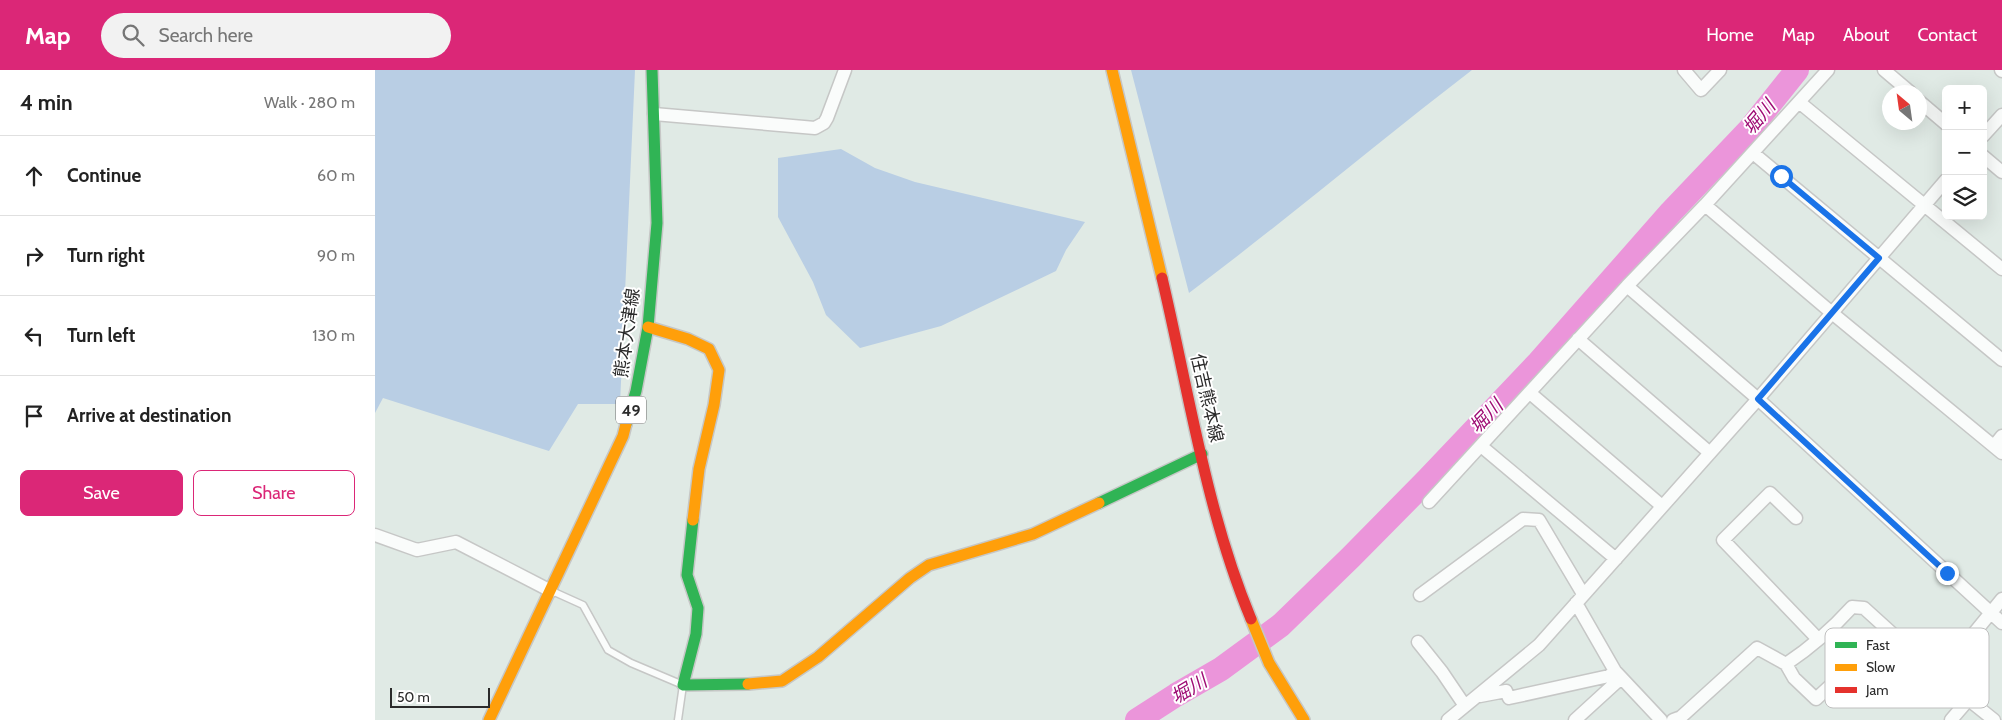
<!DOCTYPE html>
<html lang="en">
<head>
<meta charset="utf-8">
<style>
  body { margin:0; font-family:Cabin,"Noto Sans JP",sans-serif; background:#f2f2f2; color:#222 }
  .controls { position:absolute; right:15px; top:15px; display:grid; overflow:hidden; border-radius:8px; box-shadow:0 5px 20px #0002 }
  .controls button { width:45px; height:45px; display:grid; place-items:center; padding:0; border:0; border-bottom:1px solid #e0e0e0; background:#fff; color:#222; font:25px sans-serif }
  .compass { position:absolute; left:1507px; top:15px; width:45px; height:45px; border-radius:50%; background:#fff; box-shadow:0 5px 20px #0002; rotate:331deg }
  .scale { position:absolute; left:15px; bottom:12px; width:100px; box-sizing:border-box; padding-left:5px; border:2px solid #2b2b2b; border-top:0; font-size:14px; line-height:18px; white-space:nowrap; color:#2b2b2b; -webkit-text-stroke:4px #fff; paint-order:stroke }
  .stop { position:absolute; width:15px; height:15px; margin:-11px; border:4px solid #1a73e8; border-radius:50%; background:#fff }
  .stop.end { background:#1a73e8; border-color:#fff; box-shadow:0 1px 5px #0008 }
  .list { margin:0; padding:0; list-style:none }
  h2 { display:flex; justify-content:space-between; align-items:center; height:65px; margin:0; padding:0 20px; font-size:21px }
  h2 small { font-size:16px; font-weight:400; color:#767676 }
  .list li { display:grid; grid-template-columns:32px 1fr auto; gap:15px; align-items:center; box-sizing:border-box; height:80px; padding:0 20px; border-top:1px solid #e0e0e0 }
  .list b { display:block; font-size:19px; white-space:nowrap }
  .list em { font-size:16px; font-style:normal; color:#767676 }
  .actions { display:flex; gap:10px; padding:15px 20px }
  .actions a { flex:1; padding:11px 0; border:1px solid #db2777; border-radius:8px; text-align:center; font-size:18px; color:#db2777 }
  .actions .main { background:#db2777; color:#fff }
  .icon { flex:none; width:28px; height:28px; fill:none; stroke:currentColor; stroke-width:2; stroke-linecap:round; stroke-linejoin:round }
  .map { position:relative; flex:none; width:1627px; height:650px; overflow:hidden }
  header { display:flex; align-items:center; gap:30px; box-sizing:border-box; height:70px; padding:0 25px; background:#db2777; color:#fff }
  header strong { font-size:24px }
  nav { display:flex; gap:28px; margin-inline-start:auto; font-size:18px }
  .search { width:350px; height:45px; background:#f2f2f2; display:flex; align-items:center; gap:12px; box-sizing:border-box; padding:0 18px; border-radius:28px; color:#767676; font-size:19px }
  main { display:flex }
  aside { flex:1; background:#fff }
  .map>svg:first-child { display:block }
  .green { fill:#b9cee4 }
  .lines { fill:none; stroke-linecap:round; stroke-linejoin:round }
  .river { stroke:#eb95da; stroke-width:24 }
  .lane-casing { stroke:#c6c7c6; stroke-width:9 }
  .street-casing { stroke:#c6c7c6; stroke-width:15 }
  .fast-casing { stroke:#c6c7c6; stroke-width:14 }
  .slow-casing { stroke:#c6c7c6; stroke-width:14 }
  .jam-casing { stroke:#c6c7c6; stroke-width:14 }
  .lane { stroke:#fafcfb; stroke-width:6 }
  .street { stroke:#fafcfb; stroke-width:12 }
  .fast { stroke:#30b455; stroke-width:11 }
  .slow { stroke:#ff9f0a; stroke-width:11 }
  .jam { stroke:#e5322d; stroke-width:11 }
  .route { stroke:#1a73e8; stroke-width:6 }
  .labels { text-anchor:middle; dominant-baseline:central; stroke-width:4; stroke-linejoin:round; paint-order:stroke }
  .shield { fill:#fff; stroke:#6b6b6b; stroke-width:1 }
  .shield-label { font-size:16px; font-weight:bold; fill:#2b2b2b }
  .street-label { font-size:18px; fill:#2b2b2b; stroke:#fff }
  .water-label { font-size:19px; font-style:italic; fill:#9e0c74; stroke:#fff }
  .key { fill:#fff; stroke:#bfbfbf; stroke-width:1 }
  .key-label { font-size:14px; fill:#2b2b2b }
</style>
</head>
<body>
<header>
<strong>Map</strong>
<div class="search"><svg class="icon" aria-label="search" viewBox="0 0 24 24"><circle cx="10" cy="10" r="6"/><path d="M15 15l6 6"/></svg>Search here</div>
<nav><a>Home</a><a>Map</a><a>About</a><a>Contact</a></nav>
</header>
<main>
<aside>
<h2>4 min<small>Walk · 280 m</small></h2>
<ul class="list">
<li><svg class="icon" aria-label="ahead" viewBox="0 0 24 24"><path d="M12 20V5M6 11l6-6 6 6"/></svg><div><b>Continue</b></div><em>60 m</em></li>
<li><svg class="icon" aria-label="right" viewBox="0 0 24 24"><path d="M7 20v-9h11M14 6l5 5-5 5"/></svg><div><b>Turn right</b></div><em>90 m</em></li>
<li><svg class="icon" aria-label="left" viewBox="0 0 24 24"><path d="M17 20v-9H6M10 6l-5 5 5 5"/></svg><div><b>Turn left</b></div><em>130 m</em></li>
<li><svg class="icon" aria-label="arrive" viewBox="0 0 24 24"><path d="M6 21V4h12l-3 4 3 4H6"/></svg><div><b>Arrive at destination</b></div></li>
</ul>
<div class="actions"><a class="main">Save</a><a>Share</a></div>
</aside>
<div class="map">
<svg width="1627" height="650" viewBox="0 0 1627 650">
  <rect width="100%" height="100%" fill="#e0eae5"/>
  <path class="green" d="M 0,0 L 260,0 L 245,334 L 203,334 L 174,381 L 8,328 L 0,343 Z
    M 756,0 L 1097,0 C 1002,73 910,151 814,223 Z
    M 466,79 L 500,98 L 540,112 L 710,152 L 691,180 L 681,201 L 566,256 L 485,278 L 451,245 L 438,212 L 403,147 L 403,88 Z"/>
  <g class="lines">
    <path class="river" d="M 762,650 L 801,625 L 846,599 L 906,555 L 976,487 L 1052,410 L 1164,292 L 1296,142 L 1375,59 L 1422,0"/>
    <defs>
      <path id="lane" d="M 177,521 L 208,535 L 233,580 L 256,593 L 308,615 L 303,650"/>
      <path id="street" d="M 1309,0 L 1326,20 L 1345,0
        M 1509,0 L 1535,22
        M 1626,0 L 1627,1
        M 1544,31 L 1571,54
        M 1424,32 L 1627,199
        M 279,44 L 440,58 L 449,53 L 452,48 L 470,0
        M 1608,66 L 1627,45
        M 1378,83 L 1627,290
        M 1608,86 L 1627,102
        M 1330,135 L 1457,243 L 1627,383
        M 1252,216 L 1383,329 L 1627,553
        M 1203,269 L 1335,383
        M 1155,323 L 1287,436
        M 1106,376 L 1241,489
        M 1619,376 L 1627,366
        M 1054,432 L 1252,216 L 1330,135 L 1453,0
        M 1421,448 L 1395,423 L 1348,470 L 1442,568
        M 0,465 L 42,480 L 81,472 L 176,521
        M 1045,525 L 1148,449 L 1164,450 L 1208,524
        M 1201,533 L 1240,601
        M 1043,572 L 1067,602 L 1090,636
        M 1411,594 L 1419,608 L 1441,629 L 1484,589
        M 1564,606 L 1627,529
        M 1105,626 L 1131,621 L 1134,628 L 1234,606 L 1240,601 L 1286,650
        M 1073,650 L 1164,575 L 1383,329 L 1571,110
        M 1200,650 L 1246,608
        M 1298,650 L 1306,647 L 1382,578 L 1411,594 C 1435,578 1458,558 1477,537 L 1489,538 L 1564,606 L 1619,650
        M 1576,650 L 1594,629"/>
      <path id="fast" d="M 251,354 L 261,321 L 273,257 L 282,153 L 277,0
        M 724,433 L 827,384
        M 318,450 L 312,505 L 323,538 L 321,564 L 308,615 L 373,614"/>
      <path id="slow" d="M 737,0 L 787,208
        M 273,257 L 313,269 L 334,279 L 344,300 L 339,335 L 324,399 L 318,450
        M 876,549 L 894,593 L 929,650
        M 373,614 L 407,611 L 443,587 L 535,508 L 554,495 L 658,464 L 724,433
        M 114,650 L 248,366 L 251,354"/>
      <path id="jam" d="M 787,208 C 814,322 831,441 876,549"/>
    </defs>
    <use href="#lane" class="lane-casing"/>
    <use href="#street" class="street-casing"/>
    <use href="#fast" class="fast-casing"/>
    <use href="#slow" class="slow-casing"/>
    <use href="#jam" class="jam-casing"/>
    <use href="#lane" class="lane"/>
    <use href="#street" class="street"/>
    <use href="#fast" class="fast"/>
    <use href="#slow" class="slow"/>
    <use href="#jam" class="jam"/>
  </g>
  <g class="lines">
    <path class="route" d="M 1406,106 L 1504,188 L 1383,329 L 1572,503"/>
  </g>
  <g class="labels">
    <rect class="shield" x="241" y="326.5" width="30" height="27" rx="4"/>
    <g class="shield-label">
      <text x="256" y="340">49</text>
    </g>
    <g class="street-label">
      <text transform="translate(252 263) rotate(-82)">熊本大津線</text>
      <text transform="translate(832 328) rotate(77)">住吉熊本線</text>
    </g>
    <g class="water-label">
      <text transform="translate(1384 47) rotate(-50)">堀川</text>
      <text transform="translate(1111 346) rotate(-46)">堀川</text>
      <text transform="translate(814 619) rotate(-31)">堀川</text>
    </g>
  </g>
  <rect x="1450" y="558" width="164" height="80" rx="8" class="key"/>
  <rect x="1460" y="572" width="22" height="6" fill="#30b455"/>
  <rect x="1460" y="594" width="22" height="7" fill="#ff9f0a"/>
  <rect x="1460" y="617" width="22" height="6" fill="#e5322d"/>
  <g class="key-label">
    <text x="1491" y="580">Fast</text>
    <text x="1491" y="602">Slow</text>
    <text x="1491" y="625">Jam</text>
  </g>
</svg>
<div class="controls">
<button>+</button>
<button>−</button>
<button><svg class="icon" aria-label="layers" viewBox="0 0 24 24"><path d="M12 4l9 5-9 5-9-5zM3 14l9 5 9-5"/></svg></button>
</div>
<svg class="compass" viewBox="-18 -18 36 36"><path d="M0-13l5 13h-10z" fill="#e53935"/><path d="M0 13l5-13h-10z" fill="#767676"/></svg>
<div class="scale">50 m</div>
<div class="stop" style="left:1406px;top:106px"></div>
<div class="stop end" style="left:1572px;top:503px"></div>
</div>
</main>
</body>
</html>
